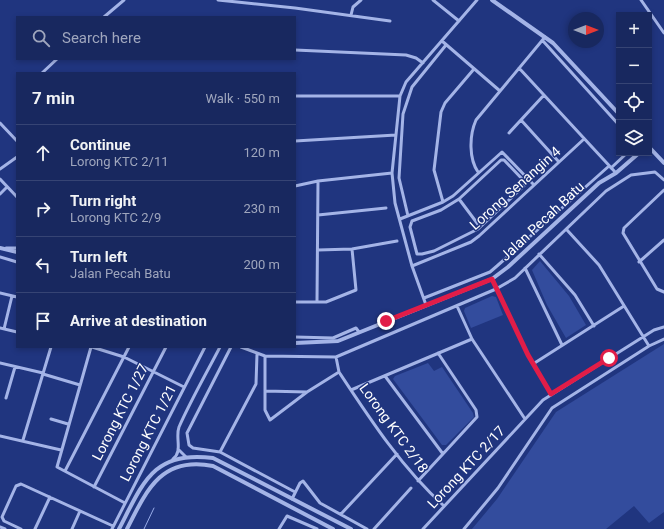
<!DOCTYPE html>
<html lang="en">
<head>
<meta charset="utf-8">
<style>
  body { margin:0; font-family:Roboto,sans-serif; background:#213065; color:#f1f3f6 }
  .controls { position:absolute; right:12px; top:12px; display:grid; overflow:hidden; border-radius:0px; box-shadow:0 2px 6px #0003 }
  .controls button { width:36px; height:36px; display:grid; place-items:center; padding:0; border:0; border-bottom:1px solid #364474; background:#18285f; color:#f1f3f6; font:20px sans-serif }
  .compass { position:absolute; left:568px; top:12px; width:36px; height:36px; border-radius:50%; background:#18285f; box-shadow:0 2px 6px #0003; rotate:90deg }
  .stop { position:absolute; width:12px; height:12px; margin:-9px; border:3px solid #e11d48; border-radius:50%; background:#fff }
  .stop.end { background:#e11d48; border-color:#fff; box-shadow:0 1px 4px #0008 }
  .list { margin:0; padding:0; list-style:none }
  h2 { display:flex; justify-content:space-between; align-items:center; height:52px; margin:0; padding:0 16px; font-size:17px }
  h2 small { font-size:13px; font-weight:400; color:#9fa6bd }
  .list li { display:grid; grid-template-columns:26px 1fr auto; gap:12px; align-items:center; box-sizing:border-box; height:56px; padding:0 16px; border-top:1px solid #364474 }
  .list b { display:block; font-size:15px; white-space:nowrap }
  .list p { margin:0; font-size:13px; white-space:nowrap; color:#9fa6bd }
  .list em { font-size:13px; font-style:normal; color:#9fa6bd }
  .icon { flex:none; width:22px; height:22px; fill:none; stroke:currentColor; stroke-width:2; stroke-linecap:round; stroke-linejoin:round }
  .map { position:relative; flex:none; width:664px; height:529px; overflow:hidden }
  .search { position:absolute; background:#18285f; box-shadow:0 2px 6px #0003; left:16px; top:16px; width:280px; height:44px; display:flex; align-items:center; gap:10px; box-sizing:border-box; padding:0 14px; border-radius:0px; color:#9fa6bd; font-size:15px }
  .panel { position:absolute; background:#18285f; box-shadow:0 2px 6px #0003; left:16px; top:72px; width:280px; height:276px; border-radius:0px }
  .map>svg:first-child { display:block }
  .green { fill:#334c9d }
  .lines { fill:none; stroke-linecap:round; stroke-linejoin:round }
  .stream { stroke:#98ace9; stroke-width:1 }
  .minor { stroke:#a4b4e7; stroke-width:3 }
  .tertiary { stroke:#a4b4e7; stroke-width:4 }
  .route { stroke:#e11d48; stroke-width:5 }
  .labels { text-anchor:middle; dominant-baseline:central; stroke-width:3; stroke-linejoin:round; paint-order:stroke }
  .street-label { font-size:14px; fill:#fff; stroke:#20357f }
</style>
</head>
<body>
<div class="map">
<svg width="664" height="529" viewBox="0 0 664 529">
  <rect width="100%" height="100%" fill="#20357f"/>
  <path class="green" d="M 540,261 L 569,296 L 586,325 L 566,338 L 547,305 L 532,270 Z
    M 492,296 L 496,297 L 503,315 L 471,328 L 464,311 L 465,308 Z
    M 664,344 L 664,512 L 649,523 L 634,506 L 606,529 L 472,529 L 497,499 L 556,412 Z
    M 428,363 L 434,371 L 442,367 L 473,413 L 474,417 L 446,445 L 442,445 L 393,379 L 395,376 Z"/>
  <g class="lines">
    <path class="stream" d="M 144,529 L 154,508"/>
    <path class="minor" d="M 218,0 L 295,8 L 390,21
      M 433,0 L 459,21
      M 641,0 L 664,33
      M 351,15 L 353,7 L 361,0
      M 104,17 L 124,0
      M 442,41 L 500,91
      M 543,41 L 619,125
      M 295,50 L 406,55 L 416,58 L 423,63
      M 519,68 L 616,173
      M 42,73 L 57,59
      M 295,96 L 400,96
      M 521,120 L 559,162
      M 0,123 L 17,141
      M 509,133 L 544,95
      M 295,141 L 396,135
      M 501,160 L 504,160 L 525,182 L 524,186 L 478,229 L 434,251 L 422,254 L 417,254 L 410,227 L 412,221 L 441,210 L 459,199 Z
      M 611,168 L 627,153
      M 0,169 L 17,157
      M 478,172 C 469,159 469,136 476,120 L 545,37
      M 0,179 L 17,197
      M 295,186 L 318,181 L 392,173
      M 664,190 L 624,228 L 623,233 L 657,289 L 664,292
      M 0,194 L 7,187
      M 459,199 L 480,227
      M 443,202 L 434,170 L 441,112 L 445,103 L 474,69
      M 318,215 L 386,208
      M 408,216 L 399,178 L 403,114 L 412,87 L 446,45
      M 400,219 L 443,202 L 453,196 L 502,152 L 534,185
      M 567,230 L 599,265 L 649,346
      M 6,248 L 17,248
      M 318,250 L 352,249 L 397,241
      M 539,254 L 575,295 L 594,326
      M 0,257 L 17,262
      M 639,262 L 664,240
      M 412,266 L 471,242 L 479,236 L 584,139
      M 525,268 L 562,345
      M 492,279 L 528,355 L 551,394
      M 0,293 L 17,297
      M 424,298 L 490,272 L 497,266 L 609,166
      M 295,302 L 326,302 L 356,290 L 352,249
      M 317,302 L 318,181
      M 426,305 L 412,266 L 395,203 L 392,173 L 400,96 L 406,82 L 477,0
      M 457,306 L 472,339 L 525,419
      M 0,328 L 17,332
      M 4,329 L 12,296
      M 295,337 L 333,338 L 356,328 L 359,332
      M 91,347 L 57,467 L 125,503
      M 92,347 L 124,357 L 184,387
      M 231,347 L 187,433 L 189,445 L 193,448 L 220,452 L 295,492
      M 241,347 L 265,356 L 336,357 L 496,289 L 515,278 L 606,191 L 631,175 L 655,172 L 664,180
      M 265,356 L 265,410 L 270,420 L 307,392 L 339,372
      M 336,357 L 339,372 C 370,419 402,468 444,506
      M 0,363 L 43,373
      M 533,364 L 624,306
      M 43,374 L 80,385
      M 385,376 L 443,454
      M 351,390 L 472,339
      M 265,391 L 307,392
      M 6,398 L 15,367
      M 51,419 L 68,424
      M 0,436 L 61,450
      M 23,440 L 51,347
      M 178,449 L 186,457
      M 220,452 L 256,384 L 257,354
      M 173,459 C 183,451 175,438 179,427 C 191,400 206,374 220,347
      M 65,471 L 129,347
      M 418,481 L 477,417 L 476,410 L 438,353
      M 94,487 L 166,347
      M 292,499 L 300,483 L 303,481 L 320,503 L 367,529
      M 341,514 L 397,454
      M 0,527 L 5,529
      M 21,529 L 4,521 L 2,517 L 16,486 L 21,484 L 113,526
      M 35,529 L 50,497
      M 72,529 L 80,511
      M 112,529 L 205,347
      M 279,529 L 287,516 L 317,529
      M 374,529 L 411,488
      M 423,529 L 543,400 L 654,330 L 664,327
      M 464,529 L 498,488 L 552,408 L 649,346 L 664,339"/>
    <path class="tertiary" d="M 492,0 L 553,43 L 619,114
      M 649,147 L 664,163
      M 0,248 L 17,252
      M 295,343 L 338,341 L 492,279 L 508,267 L 599,183 L 616,173 L 639,153
      M 119,529 C 143,483 153,450 213,458 L 351,529
      M 127,529 C 147,489 162,456 213,466 L 333,529"/>
  </g>
  <g class="lines">
    <path class="route" d="M 386,321 L 492,279 L 528,355 L 551,394 L 609,358"/>
  </g>
  <g class="labels">
    <g class="street-label">
      <text transform="translate(515 188) rotate(-42)">Lorong Senangin 4</text>
      <text transform="translate(542 221) rotate(-43)">Jalan Pecah Batu</text>
      <text transform="translate(120 412) rotate(-63)">Lorong KTC 1/27</text>
      <text transform="translate(394 428) rotate(54)">Lorong KTC 2/18</text>
      <text transform="translate(148 433) rotate(-63)">Lorong KTC 1/21</text>
      <text transform="translate(466 467) rotate(-47)">Lorong KTC 2/17</text>
    </g>
  </g>
</svg>
<div class="controls">
<button>+</button>
<button>−</button>
<button><svg class="icon" aria-label="locate" viewBox="0 0 24 24"><circle cx="12" cy="12" r="6"/><path d="M12 2v4M12 18v4M2 12h4M18 12h4"/></svg></button>
<button><svg class="icon" aria-label="layers" viewBox="0 0 24 24"><path d="M12 4l9 5-9 5-9-5zM3 14l9 5 9-5"/></svg></button>
</div>
<svg class="compass" viewBox="-18 -18 36 36"><path d="M0-13l5 13h-10z" fill="#e53935"/><path d="M0 13l5-13h-10z" fill="#9fa6bd"/></svg>
<div class="stop" style="left:609px;top:358px"></div>
<div class="stop end" style="left:386px;top:321px"></div>
<div class="search"><svg class="icon" aria-label="search" viewBox="0 0 24 24"><circle cx="10" cy="10" r="6"/><path d="M15 15l6 6"/></svg>Search here</div>
<section class="panel">
<h2>7 min<small>Walk · 550 m</small></h2>
<ul class="list">
<li><svg class="icon" aria-label="ahead" viewBox="0 0 24 24"><path d="M12 20V5M6 11l6-6 6 6"/></svg><div><b>Continue</b><p>Lorong KTC 2/11</p></div><em>120 m</em></li>
<li><svg class="icon" aria-label="right" viewBox="0 0 24 24"><path d="M7 20v-9h11M14 6l5 5-5 5"/></svg><div><b>Turn right</b><p>Lorong KTC 2/9</p></div><em>230 m</em></li>
<li><svg class="icon" aria-label="left" viewBox="0 0 24 24"><path d="M17 20v-9H6M10 6l-5 5 5 5"/></svg><div><b>Turn left</b><p>Jalan Pecah Batu</p></div><em>200 m</em></li>
<li><svg class="icon" aria-label="arrive" viewBox="0 0 24 24"><path d="M6 21V4h12l-3 4 3 4H6"/></svg><div><b>Arrive at destination</b></div></li>
</ul>
</section>
</div>
</body>
</html>
